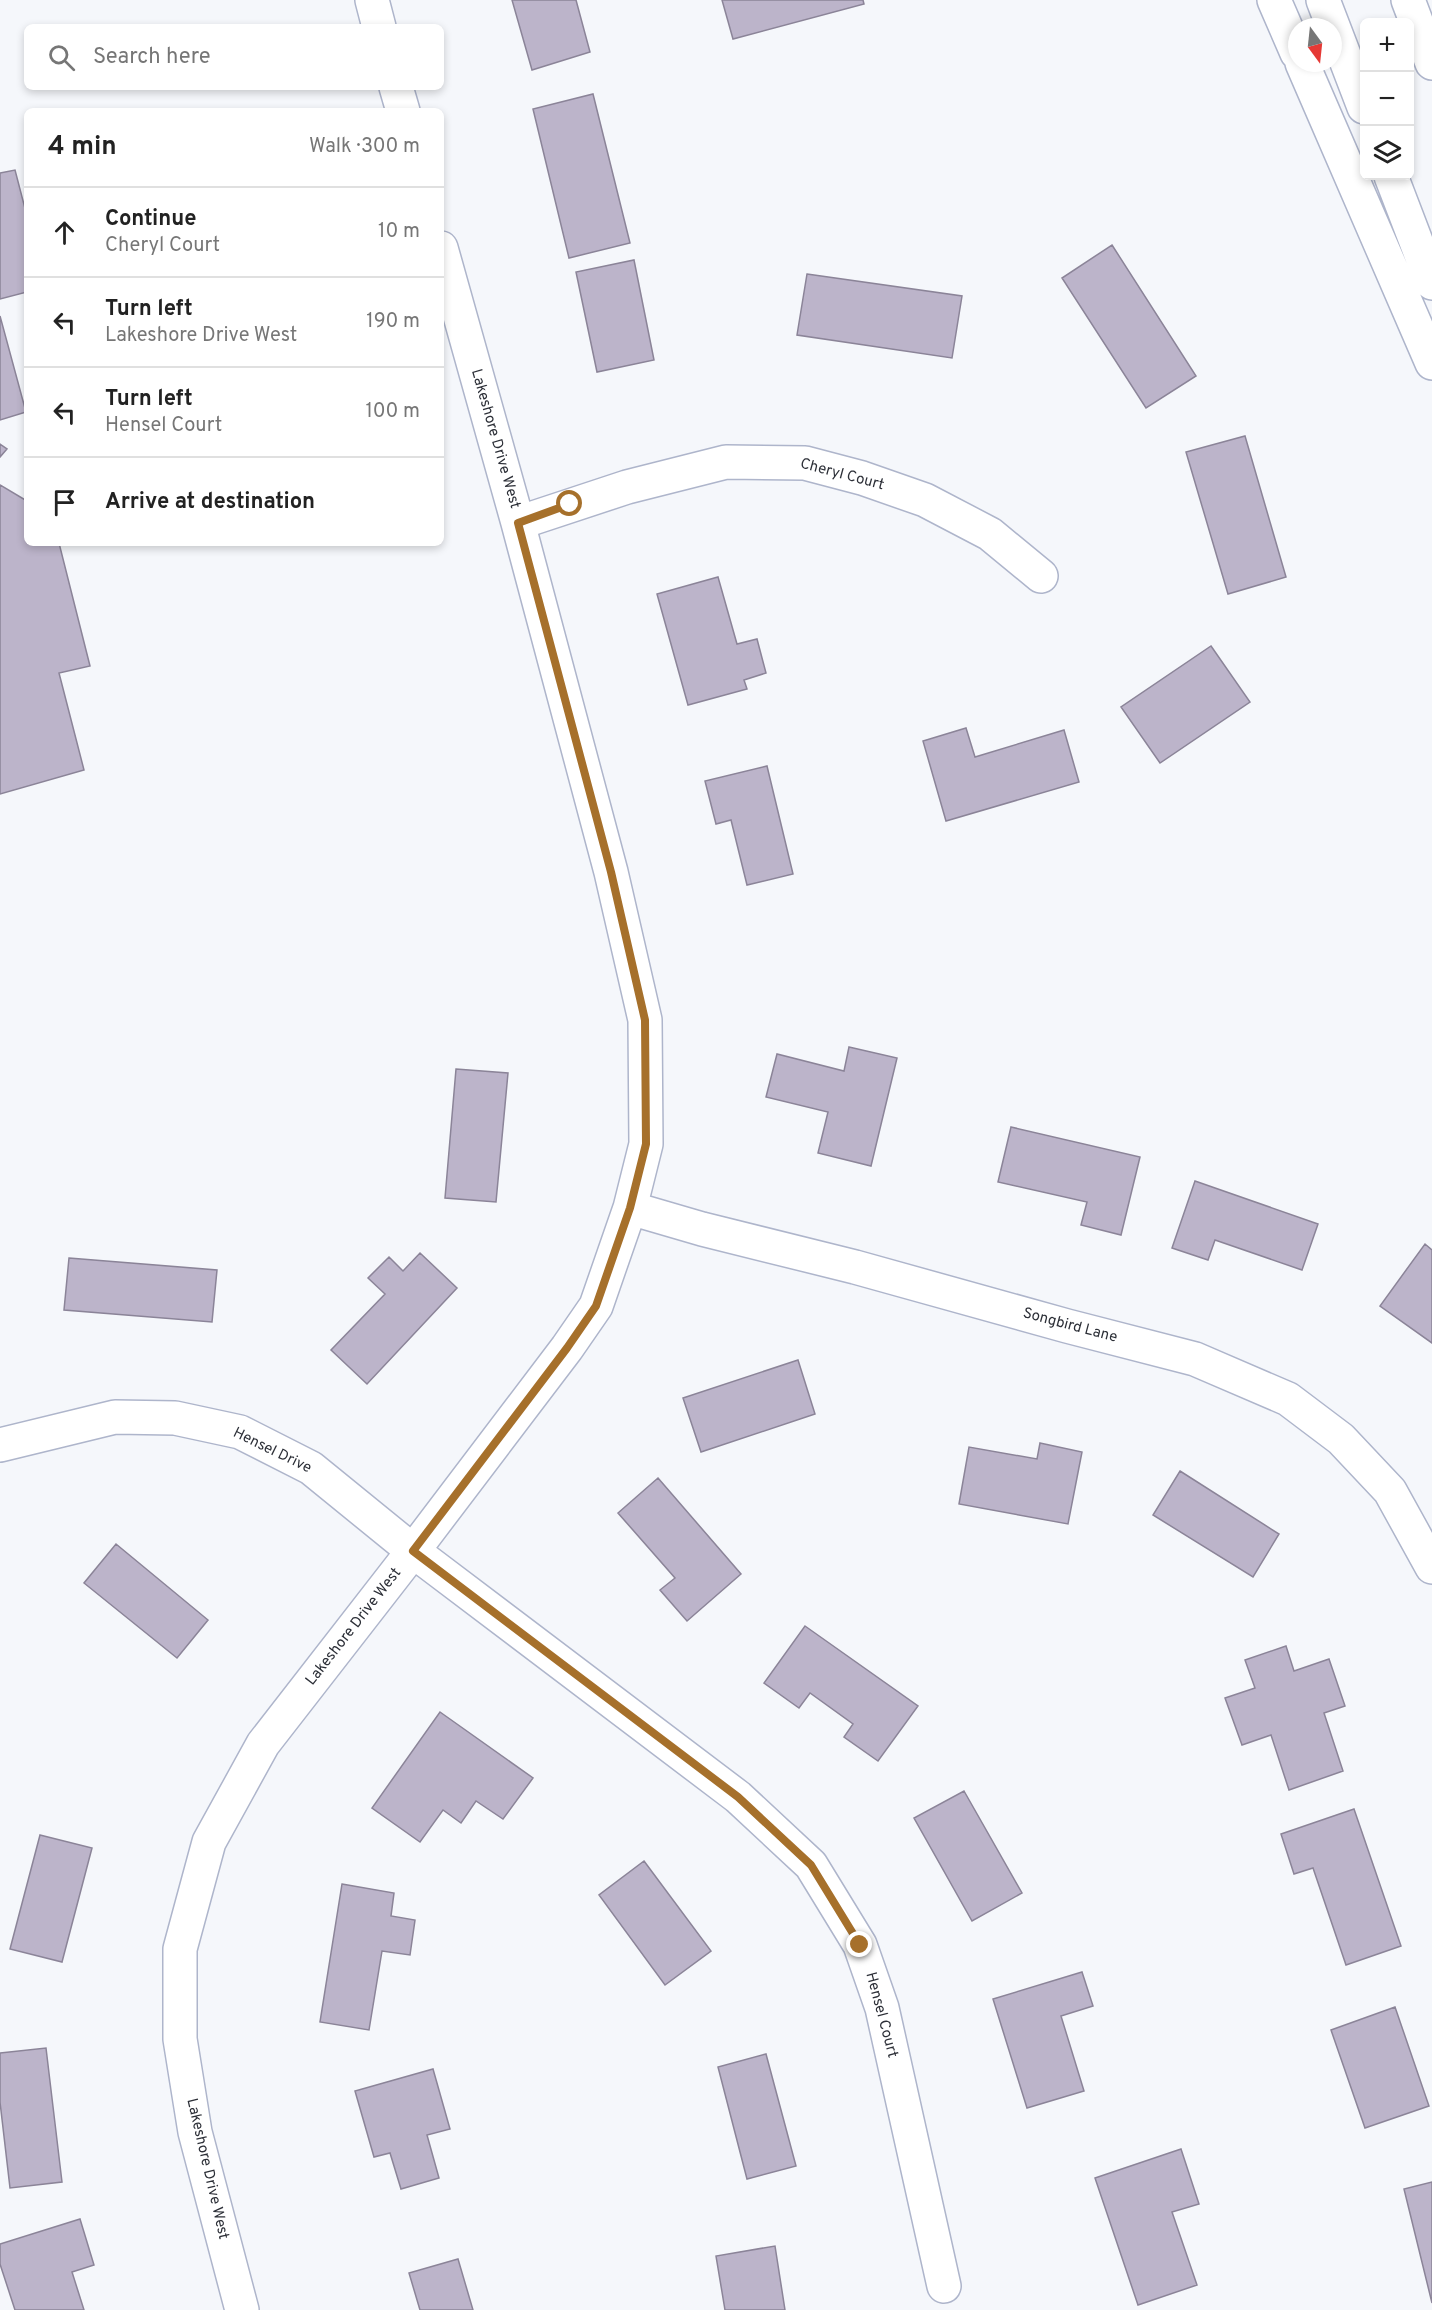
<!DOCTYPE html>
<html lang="en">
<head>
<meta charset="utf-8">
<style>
  body { margin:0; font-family:Overpass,sans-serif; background:#f2f2f2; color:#222 }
  .controls { position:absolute; right:18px; top:18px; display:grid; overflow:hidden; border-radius:9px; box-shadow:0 3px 9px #0003 }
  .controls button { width:54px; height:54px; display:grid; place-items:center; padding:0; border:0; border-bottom:2px solid #e0e0e0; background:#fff; color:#222; font:30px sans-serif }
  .compass { position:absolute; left:1288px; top:18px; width:54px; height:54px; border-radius:50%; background:#fff; box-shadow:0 3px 9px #0003; rotate:165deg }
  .stop { position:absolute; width:18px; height:18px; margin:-14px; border:4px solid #a6702b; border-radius:50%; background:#fff }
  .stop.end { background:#a6702b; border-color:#fff; box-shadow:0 2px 6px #0008 }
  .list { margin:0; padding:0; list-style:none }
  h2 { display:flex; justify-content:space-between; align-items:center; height:78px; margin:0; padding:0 24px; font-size:26px }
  h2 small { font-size:20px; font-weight:400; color:#767676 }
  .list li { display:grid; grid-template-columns:39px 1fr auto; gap:18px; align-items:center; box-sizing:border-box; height:90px; padding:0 24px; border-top:2px solid #e0e0e0 }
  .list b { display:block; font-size:22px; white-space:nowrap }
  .list p { margin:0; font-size:20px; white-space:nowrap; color:#767676 }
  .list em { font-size:20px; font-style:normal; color:#767676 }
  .icon { flex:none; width:33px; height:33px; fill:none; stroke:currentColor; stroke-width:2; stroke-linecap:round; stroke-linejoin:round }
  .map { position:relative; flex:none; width:1432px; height:2310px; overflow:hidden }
  .search { position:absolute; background:#fff; box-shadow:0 3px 9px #0003; left:24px; top:24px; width:420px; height:66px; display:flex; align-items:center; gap:15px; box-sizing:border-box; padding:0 21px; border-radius:9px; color:#767676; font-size:22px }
  .panel { position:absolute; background:#fff; box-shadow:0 3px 9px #0003; left:24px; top:108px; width:420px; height:438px; border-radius:9px }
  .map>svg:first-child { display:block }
  .building { fill:#bcb4ca; stroke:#8b8498; stroke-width:1.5 }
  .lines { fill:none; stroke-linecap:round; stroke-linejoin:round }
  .minor-casing { stroke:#aeb5cb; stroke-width:36 }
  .highway-casing { stroke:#aeb5cb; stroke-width:36 }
  .minor { stroke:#fff; stroke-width:33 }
  .highway { stroke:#fff; stroke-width:33 }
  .route { stroke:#a6702b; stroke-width:8 }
  .labels { text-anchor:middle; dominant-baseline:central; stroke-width:4.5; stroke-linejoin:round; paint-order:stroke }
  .street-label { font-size:15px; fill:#2c2f37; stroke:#fff }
</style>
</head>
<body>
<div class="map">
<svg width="1432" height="2310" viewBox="0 0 1432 2310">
  <rect width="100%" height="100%" fill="#f5f7fb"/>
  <path class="building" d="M 512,0 L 576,0 L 590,52 L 532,70 Z
    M 722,0 L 863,0 L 864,4 L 733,39 Z
    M 593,94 L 630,243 L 569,258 L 533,109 Z
    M 15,170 L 27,216 L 27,292 L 0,299 L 0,173 Z
    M 1112,245 L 1196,376 L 1146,408 L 1062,278 Z
    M 634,260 L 654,360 L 597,372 L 576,272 Z
    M 807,274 L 962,296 L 952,358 L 797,335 Z
    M 0,316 L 26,412 L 0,420 Z
    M 1245,436 L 1286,577 L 1228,594 L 1186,452 Z
    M 0,444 L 7,449 L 0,457 Z
    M 0,485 L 27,501 L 27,543 L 59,543 L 90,666 L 59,673 L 84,770 L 0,794 Z
    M 718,577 L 737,644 L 757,639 L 766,673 L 744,680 L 747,689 L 688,705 L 657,594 Z
    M 1211,646 L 1250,702 L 1160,763 L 1121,707 Z
    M 966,728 L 975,757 L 1064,730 L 1079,782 L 946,821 L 923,741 Z
    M 767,766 L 793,874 L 747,885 L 731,820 L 716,824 L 705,781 Z
    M 849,1047 L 897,1058 L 871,1166 L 818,1153 L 828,1112 L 766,1097 L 777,1054 L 844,1071 Z
    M 456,1069 L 508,1073 L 496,1202 L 445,1198 Z
    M 1011,1127 L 1140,1157 L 1121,1235 L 1081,1225 L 1087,1202 L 998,1182 Z
    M 1195,1181 L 1318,1224 L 1302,1270 L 1215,1240 L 1208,1260 L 1172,1248 Z
    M 1425,1244 L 1432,1250 L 1432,1343 L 1380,1306 Z
    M 420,1253 L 457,1288 L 367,1384 L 331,1350 L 385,1294 L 368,1278 L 389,1257 L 403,1271 Z
    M 69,1258 L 217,1270 L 212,1322 L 64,1310 Z
    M 798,1360 L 815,1414 L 701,1452 L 683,1398 Z
    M 1040,1443 L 1082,1452 L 1068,1524 L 959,1504 L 969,1447 L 1037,1459 Z
    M 1180,1471 L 1279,1534 L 1253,1577 L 1153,1515 Z
    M 658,1478 L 741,1574 L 687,1621 L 660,1590 L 675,1578 L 618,1513 Z
    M 116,1544 L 208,1620 L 177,1658 L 84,1583 Z
    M 805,1626 L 918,1706 L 878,1761 L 844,1737 L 853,1724 L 810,1693 L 799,1708 L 764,1683 Z
    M 1286,1646 L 1294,1671 L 1329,1659 L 1345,1706 L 1324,1713 L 1343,1771 L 1289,1790 L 1271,1735 L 1242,1745 L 1225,1698 L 1255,1688 L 1245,1660 Z
    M 440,1712 L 533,1778 L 503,1819 L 476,1801 L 461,1823 L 443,1810 L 420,1842 L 372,1808 Z
    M 964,1791 L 1022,1893 L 972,1921 L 914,1818 Z
    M 1354,1809 L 1401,1946 L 1346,1965 L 1313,1868 L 1294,1874 L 1281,1834 Z
    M 40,1835 L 92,1848 L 62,1962 L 10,1949 Z
    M 644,1861 L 711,1951 L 665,1985 L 599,1895 Z
    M 342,1884 L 394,1893 L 391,1916 L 415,1920 L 410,1955 L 382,1951 L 369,2030 L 320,2022 Z
    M 1082,1972 L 1093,2006 L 1061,2016 L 1084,2091 L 1027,2108 L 993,1999 Z
    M 1395,2007 L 1429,2106 L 1365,2128 L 1331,2030 Z
    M 46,2048 L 62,2182 L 10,2188 L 0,2102 L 0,2053 Z
    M 766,2054 L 796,2166 L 747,2179 L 718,2067 Z
    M 433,2069 L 450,2129 L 427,2135 L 439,2178 L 401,2189 L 390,2153 L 374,2157 L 355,2091 Z
    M 1181,2149 L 1199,2204 L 1172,2212 L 1197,2285 L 1138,2305 L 1095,2178 Z
    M 1432,2182 L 1432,2303 L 1404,2189 Z
    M 80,2219 L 94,2265 L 72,2272 L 84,2310 L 15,2310 L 0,2264 L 0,2244 Z
    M 775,2246 L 785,2310 L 725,2310 L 716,2256 Z
    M 458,2259 L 473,2310 L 420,2310 L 409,2273 Z"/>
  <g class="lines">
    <defs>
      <path id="minor" d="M 372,0 L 379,27
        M 396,87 L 403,111
        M 518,523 L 627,487 L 726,462 L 805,463 L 862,478 L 925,500 L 990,534 L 1041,576
        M 630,1208 L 702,1229 L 855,1267 L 1067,1326 L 1195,1359 L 1288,1399 L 1341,1439 L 1390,1491 L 1432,1567
        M 0,1445 L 115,1417 L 175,1418 L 240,1432 L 311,1468 L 413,1551 L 738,1797 L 811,1865 L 860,1945 L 882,2008 L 944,2286
        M 242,2310 L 195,2132 L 180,2039 L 180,1949 L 209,1842 L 263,1744 L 413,1551 L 567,1348 L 596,1306 L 630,1208 L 646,1144 L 645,1020 L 611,872 L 518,523 L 441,248"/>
      <path id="highway" d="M 1274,0 L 1297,53
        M 1323,0 L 1364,107
        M 1408,0 L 1432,63
        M 1302,63 L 1432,363
        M 1391,176 L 1432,283"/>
    </defs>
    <use href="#minor" class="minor-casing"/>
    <use href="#highway" class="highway-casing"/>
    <use href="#minor" class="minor"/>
    <use href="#highway" class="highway"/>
  </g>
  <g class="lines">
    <path class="route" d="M 570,504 L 518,523 L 611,872 L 645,1020 L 646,1144 L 630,1208 L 596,1306 L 567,1348 L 413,1551 L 738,1797 L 811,1865 L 860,1945"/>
  </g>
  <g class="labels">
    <g class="street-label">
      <text transform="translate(495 439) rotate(74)">Lakeshore Drive West</text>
      <text transform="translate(842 475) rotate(15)">Cheryl Court</text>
      <text transform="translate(1070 1326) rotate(15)">Songbird Lane</text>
      <text transform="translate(272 1451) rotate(26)">Hensel Drive</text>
      <text transform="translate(354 1627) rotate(-52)">Lakeshore Drive West</text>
      <text transform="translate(881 2015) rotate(75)">Hensel Court</text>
      <text transform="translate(207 2169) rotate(77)">Lakeshore Drive West</text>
    </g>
  </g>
</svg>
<div class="controls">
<button>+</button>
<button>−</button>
<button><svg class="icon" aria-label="layers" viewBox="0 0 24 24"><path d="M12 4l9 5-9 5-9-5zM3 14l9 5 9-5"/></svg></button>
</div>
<svg class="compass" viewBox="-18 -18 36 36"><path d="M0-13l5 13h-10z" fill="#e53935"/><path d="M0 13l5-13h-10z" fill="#767676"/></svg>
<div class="stop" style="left:570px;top:504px"></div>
<div class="stop end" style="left:860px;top:1945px"></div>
<div class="search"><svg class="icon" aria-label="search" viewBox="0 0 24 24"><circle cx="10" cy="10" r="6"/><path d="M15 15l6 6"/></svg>Search here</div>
<section class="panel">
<h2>4 min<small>Walk · 300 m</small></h2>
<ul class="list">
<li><svg class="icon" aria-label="ahead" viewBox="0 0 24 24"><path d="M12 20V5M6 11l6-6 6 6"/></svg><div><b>Continue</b><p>Cheryl Court</p></div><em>10 m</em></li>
<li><svg class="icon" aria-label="left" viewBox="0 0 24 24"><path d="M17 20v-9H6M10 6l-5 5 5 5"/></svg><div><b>Turn left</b><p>Lakeshore Drive West</p></div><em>190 m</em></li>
<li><svg class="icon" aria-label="left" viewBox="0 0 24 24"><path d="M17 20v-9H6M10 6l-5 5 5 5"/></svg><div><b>Turn left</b><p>Hensel Court</p></div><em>100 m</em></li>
<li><svg class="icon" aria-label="arrive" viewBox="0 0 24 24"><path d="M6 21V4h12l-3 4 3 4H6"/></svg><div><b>Arrive at destination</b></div></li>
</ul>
</section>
</div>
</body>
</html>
